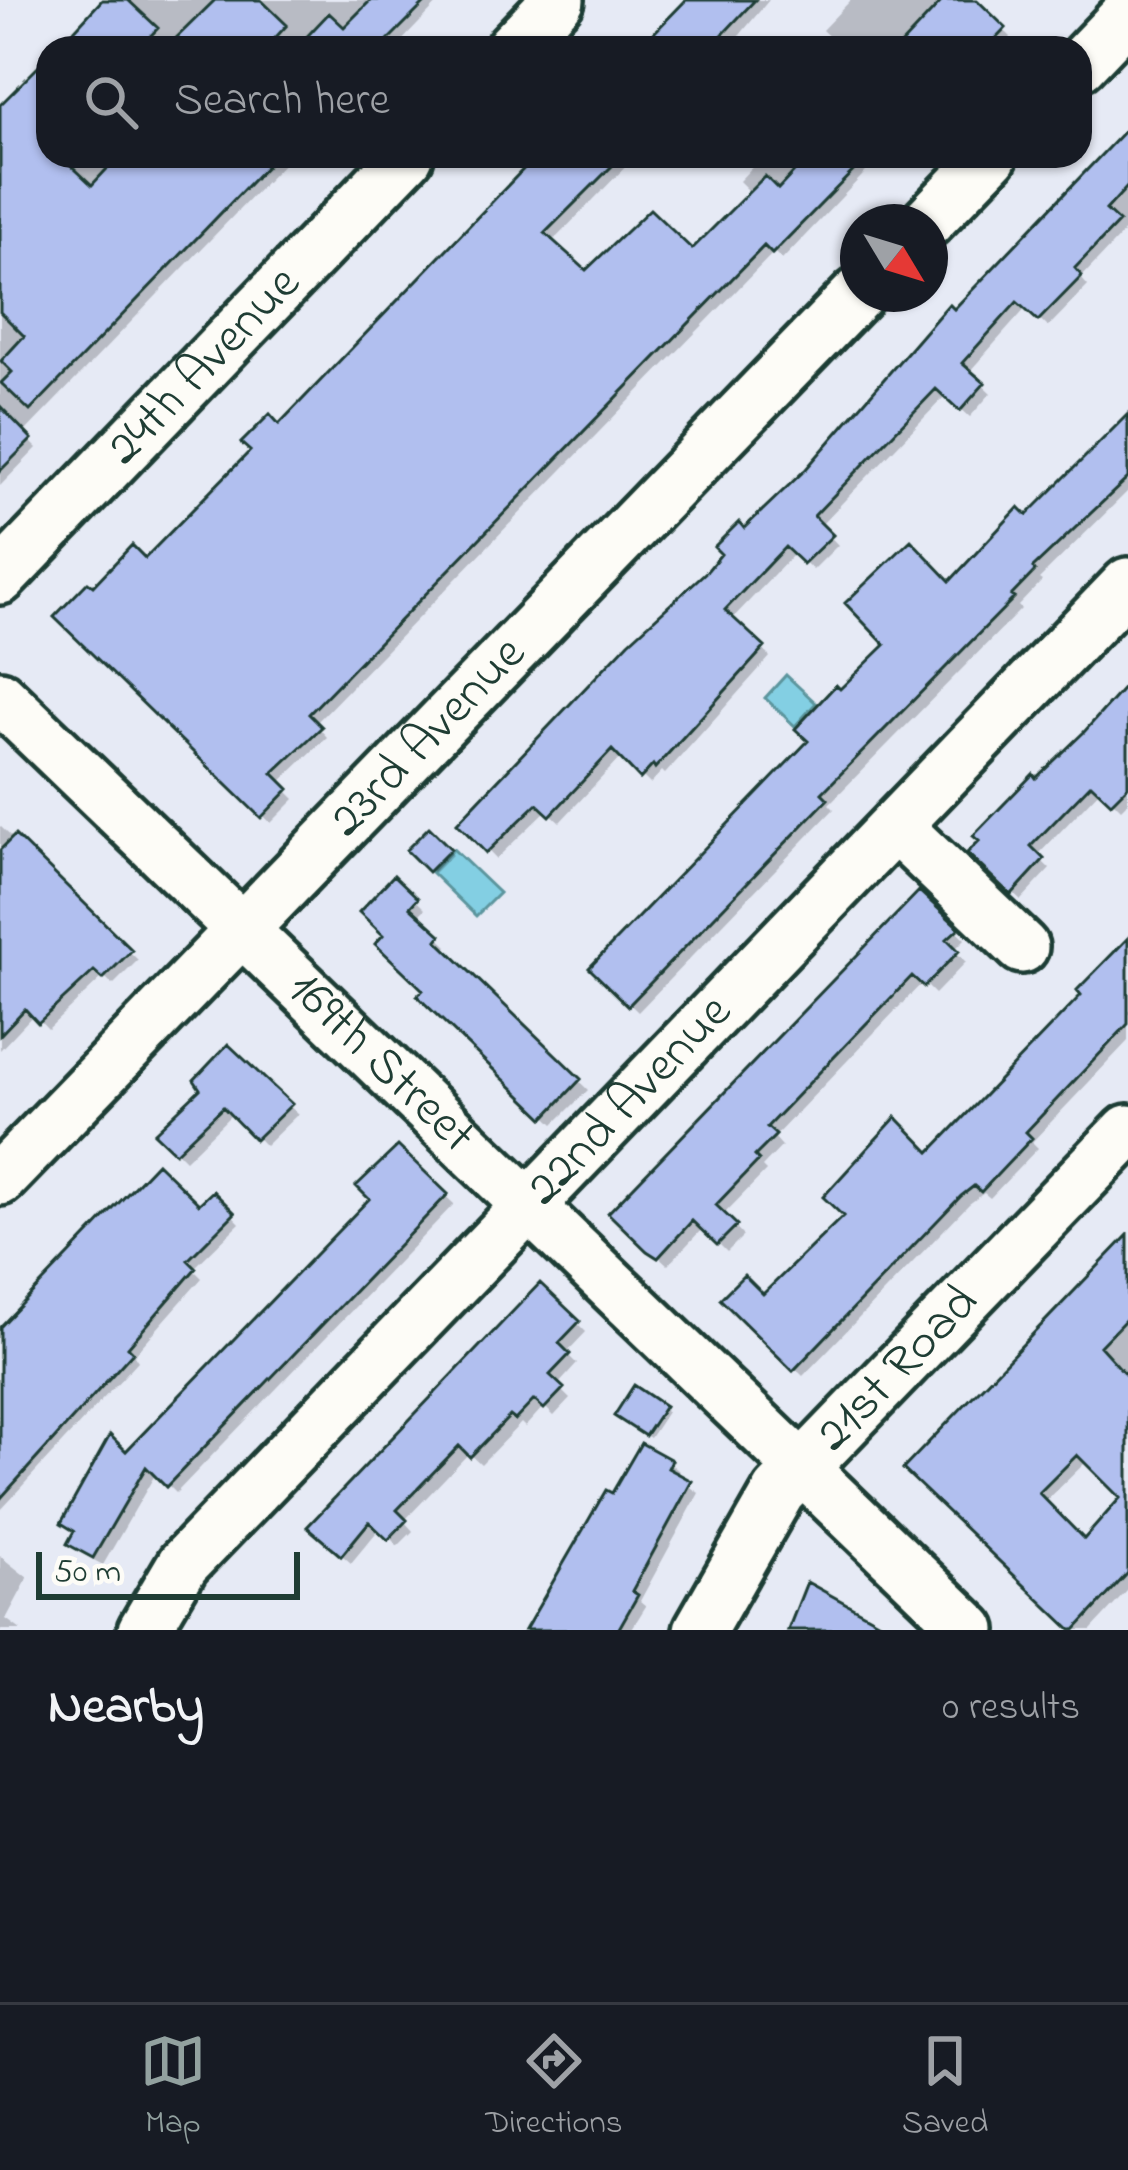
<!DOCTYPE html>
<html lang="en">
<head>
<meta charset="utf-8">
<style>
  body { margin:0; font-family:"Indie Flower",sans-serif; background:#20242c; color:#f1f3f6 }
  .compass { position:absolute; left:840px; top:204px; width:108px; height:108px; border-radius:50%; background:#171b24; box-shadow:0 3px 9px #0004; rotate:128deg }
  .scale { position:absolute; left:36px; bottom:30px; width:264px; box-sizing:border-box; padding-left:12px; border:6px solid #1f3d34; border-top:0; font-size:33px; line-height:42px; white-space:nowrap; color:#1f3d34; -webkit-text-stroke:9px #fdfcf7; paint-order:stroke }
  .list { margin:0; padding:0; list-style:none }
  h2 { display:flex; justify-content:space-between; align-items:center; height:156px; margin:0; padding:0 48px; font-size:51px }
  h2 small { font-size:39px; font-weight:400; color:#9ea1a6 }
  .icon { flex:none; width:66px; height:66px; fill:none; stroke:currentColor; stroke-width:2; stroke-linecap:round; stroke-linejoin:round }
  .map { position:relative; flex:none; width:1128px; height:1630px; overflow:hidden }
  .search { position:absolute; background:#171b24; box-shadow:0 3px 9px #0004; left:36px; right:36px; top:36px; height:132px; display:flex; align-items:center; gap:30px; box-sizing:border-box; padding:0 42px; border-radius:36px; color:#9ea1a6; font-size:45px }
  .sheet { height:372px; background:#171b24 }
  nav { display:flex; justify-content:space-around; align-items:center; box-sizing:border-box; height:168px; border-top:3px solid #363941; background:#171b24; font-size:33px; color:#9ea1a6 }
  nav a { display:grid; justify-items:center; gap:6px }
  nav .on { color:#92a19f }
  .map>svg:first-child { display:block }
  .water { fill:#83cfe3; stroke:#5b959d; stroke-width:3 }
  .shadow { fill:#0003; fill-rule:evenodd }
  .building { fill:#b1bfef; stroke:#1f3d34; stroke-width:3; fill-rule:evenodd }
  .lines { fill:none; stroke-linecap:round; stroke-linejoin:round }
  .minor-casing { stroke:#1f3d34; stroke-width:60 }
  .minor { stroke:#fdfcf7; stroke-width:51 }
  .labels { text-anchor:middle; dominant-baseline:central; stroke-width:9; stroke-linejoin:round; paint-order:stroke }
  .street-label { font-size:51px; fill:#1f3d34; stroke:#fdfcf7 }
</style>
</head>
<body>
<div class="map">
<svg width="1128" height="1630" viewBox="0 0 1128 1630">
  <rect width="100%" height="100%" fill="#e6eaf5"/>
  <filter id="ink" filterUnits="userSpaceOnUse"><feTurbulence type="fractalNoise" baseFrequency=".00833" numOctaves="2"/><feDisplacementMap in="SourceGraphic" scale="24" xChannelSelector="R" yChannelSelector="G"/><feConvolveMatrix kernelMatrix="1 2 1 2 8 2 1 2 1" color-interpolation-filters="sRGB"/></filter>
  <g filter="url(#ink)">
    <path class="water" d="M 786,675 L 816,703 L 795,726 L 765,698 Z
      M 453,849 L 499,893 L 476,916 L 431,872 Z"/>
    <path class="shadow" d="M 105,0 L 441,0 L 395,48 L 59,48 Z
      M 689,0 L 769,0 L 729,48 L 643,48 Z
      M 851,0 L 936,0 L 942,6 L 973,0 L 1011,37 L 1001,48 L 841,48 L 822,30 Z
      M 48,59 L 48,156 L 291,156 L 23,434 L 37,448 L 0,486 L 0,109 Z
      M 1128,151 L 1128,228 L 1081,278 L 1088,286 L 1048,327 L 1027,307 L 969,372 L 991,393 L 970,417 L 946,395 L 820,526 L 838,545 L 813,570 L 795,553 L 731,620 L 770,657 L 665,774 L 662,771 L 650,784 L 622,756 L 560,822 L 547,810 L 496,859 L 461,823 L 711,572 L 744,532 L 808,471 L 954,313 Z
      M 540,156 L 636,156 L 551,243 L 586,274 L 692,253 L 751,193 L 739,181 L 763,156 L 803,156 L 808,161 L 813,156 L 881,156 L 782,260 L 774,252 L 315,724 L 327,737 L 279,783 L 295,799 L 271,823 L 58,617 L 93,590 L 145,562 Z
      M 1128,419 L 1128,491 L 1039,579 L 1042,581 L 1018,606 L 1021,609 L 829,804 L 834,809 L 638,1012 L 593,968 L 812,742 L 840,693 L 950,585 L 1027,520 Z
      M 1128,687 L 1128,802 L 1121,809 L 1101,789 L 1037,856 L 1050,869 L 1021,900 L 971,853 Z
      M 0,826 L 138,960 L 113,985 L 104,976 L 48,1029 L 34,1014 L 0,1050 Z
      M 429,832 L 452,855 L 434,873 L 410,850 Z
      M 394,879 L 425,909 L 417,917 L 448,946 L 444,951 L 588,1090 L 554,1124 L 422,996 L 427,991 L 387,935 Z
      M 919,895 L 965,939 L 954,950 L 966,962 L 935,994 L 923,982 L 774,1137 L 782,1146 L 762,1167 L 766,1171 L 723,1215 L 743,1236 L 727,1252 L 703,1228 L 668,1265 L 612,1213 Z
      M 1128,942 L 1128,1041 L 1032,1142 L 1038,1148 L 990,1198 L 984,1193 L 969,1204 L 803,1376 L 724,1299 L 763,1299 L 930,1157 L 1085,995 Z
      M 228,1049 L 298,1114 L 265,1146 L 233,1113 L 185,1160 L 158,1133 L 203,1089 Z
      M 398,1151 L 454,1204 L 176,1493 L 156,1473 L 103,1565 L 79,1552 L 70,1543 L 76,1533 L 64,1522 L 373,1199 Z
      M 213,1195 L 240,1223 L 193,1269 L 202,1278 L 134,1355 L 138,1361 L 0,1510 L 0,1330 L 199,1208 Z
      M 1128,1240 L 1128,1590 L 1091,1630 L 1075,1630 L 907,1469 ZM 1087,1461 L 1124,1498 L 1084,1543 L 1044,1503 Z
      M 541,1287 L 586,1332 L 566,1353 L 577,1364 L 557,1386 L 570,1399 L 554,1416 L 544,1406 L 525,1427 L 521,1423 L 481,1464 L 469,1453 L 404,1521 L 413,1531 L 398,1546 L 380,1528 L 351,1563 L 320,1536 Z
      M 663,1408 L 667,1412 L 650,1438 L 621,1419 Z
      M 670,1463 L 680,1472 L 677,1477 L 699,1493 L 640,1601 L 646,1606 L 631,1630 L 527,1630 L 613,1497 Z
      M 0,1556 L 28,1578 L 6,1619 L 21,1630 L 0,1630 Z"/>
    <path class="building" d="M 102,0 L 128,0 L 158,28 L 139,48 L 58,48 Z
      M 215,0 L 261,0 L 287,25 L 266,48 L 166,48 Z
      M 371,0 L 428,0 L 380,48 L 296,48 L 329,13 L 344,27 Z
      M 686,0 L 755,0 L 710,48 L 666,48 L 652,35 Z
      M 943,0 L 977,0 L 1006,28 L 987,48 L 898,48 Z
      M 48,57 L 48,156 L 61,156 L 92,185 L 119,156 L 276,156 L 30,411 L 1,383 L 12,372 L 1,361 L 24,336 L 0,312 L 0,105 Z
      M 1128,127 L 1128,186 L 1106,210 L 1119,222 L 1075,268 L 1082,276 L 1038,321 L 1017,302 L 962,363 L 985,383 L 960,411 L 936,389 L 814,516 L 833,535 L 803,564 L 785,547 L 725,610 L 765,647 L 655,768 L 653,765 L 640,779 L 612,750 L 550,816 L 537,804 L 486,853 L 457,823 L 629,642 L 708,570 L 721,554 L 714,547 L 739,522 L 744,528 L 806,469 L 949,304 L 954,309 Z
      M 536,156 L 622,156 L 545,233 L 586,270 L 650,209 L 692,249 L 765,176 L 778,189 L 809,156 L 868,156 L 772,254 L 764,246 L 309,714 L 322,727 L 273,773 L 289,789 L 261,818 L 54,617 L 88,582 L 93,586 L 132,545 L 145,558 L 250,451 L 241,443 L 270,414 L 279,424 Z
      M 0,406 L 32,439 L 0,471 Z
      M 1128,414 L 1128,478 L 1033,568 L 1035,571 L 1011,596 L 1014,598 L 822,793 L 828,799 L 628,1006 L 589,968 L 808,741 L 795,729 L 836,685 L 840,689 L 885,645 L 845,603 L 911,540 L 950,581 L 1019,507 L 1027,515 Z
      M 1128,683 L 1128,786 L 1111,803 L 1091,784 L 1031,846 L 1044,859 L 1011,895 L 967,853 L 979,841 L 973,836 L 1033,774 L 1036,778 L 1084,732 Z
      M 429,827 L 451,849 L 428,872 L 406,850 Z
      M 15,835 L 132,950 L 103,979 L 94,971 L 38,1023 L 25,1009 L 0,1035 L 0,850 Z
      M 394,875 L 418,898 L 410,907 L 441,935 L 437,940 L 581,1079 L 544,1118 L 417,996 L 423,990 L 375,944 L 383,935 L 359,912 Z
      M 919,891 L 959,928 L 947,939 L 959,951 L 924,987 L 912,976 L 767,1127 L 776,1135 L 755,1156 L 759,1160 L 716,1205 L 737,1225 L 717,1245 L 692,1221 L 658,1258 L 647,1251 L 608,1213 Z
      M 1128,938 L 1128,1024 L 1026,1132 L 1032,1138 L 981,1192 L 974,1186 L 961,1196 L 793,1371 L 720,1299 L 744,1275 L 763,1294 L 843,1216 L 823,1197 L 896,1117 L 930,1152 L 1081,995 L 1077,990 Z
      M 228,1044 L 292,1104 L 255,1140 L 223,1107 L 175,1153 L 154,1133 L 200,1089 L 194,1080 Z
      M 398,1146 L 448,1194 L 166,1487 L 146,1467 L 93,1558 L 67,1544 L 74,1531 L 61,1523 L 110,1435 L 126,1451 L 369,1199 L 356,1186 Z
      M 157,1163 L 199,1204 L 213,1191 L 235,1213 L 188,1260 L 196,1268 L 128,1347 L 133,1352 L 0,1499 L 0,1327 Z
      M 1128,1235 L 1128,1317 L 1100,1346 L 1128,1377 L 1128,1573 L 1075,1630 L 1071,1630 L 903,1469 ZM 1077,1455 L 1120,1498 L 1084,1539 L 1039,1493 Z
      M 540,1283 L 580,1321 L 559,1343 L 570,1354 L 550,1375 L 564,1388 L 544,1409 L 534,1400 L 515,1420 L 510,1416 L 470,1457 L 459,1446 L 397,1510 L 407,1520 L 388,1540 L 369,1522 L 341,1556 L 307,1527 Z
      M 634,1385 L 665,1406 L 645,1436 L 614,1416 Z
      M 641,1443 L 672,1460 L 668,1468 L 692,1481 L 632,1591 L 638,1595 L 618,1630 L 525,1630 L 606,1490 L 612,1493 Z
      M 807,1582 L 894,1630 L 788,1630 Z"/>
    <g class="lines">
      <defs>
        <g id="minor">
          <path d="M 512,48 L 558,0"/>
          <path d="M 1080,64 L 1128,14"/>
          <path d="M 927,222 L 991,156"/>
          <path id="s1" d="M 0,578 L 407,156"/>
          <path id="s2" d="M 0,697 L 970,1630"/>
          <path d="M 895,826 L 1022,947"/>
          <path id="s3" d="M 0,1179 L 858,294"/>
          <path id="s4" d="M 144,1630 L 183,1564 L 1128,584"/>
          <path id="s5" d="M 700,1630 L 779,1492 L 1128,1131"/>
        </g>
      </defs>
      <use href="#minor" class="minor-casing"/>
      <use href="#minor" class="minor"/>
    </g>
  </g>
  <g class="labels">
    <g class="street-label">
      <text stroke="none"><textPath href="#s1" startOffset="294">24th Avenue</textPath></text>
      <text stroke="none"><textPath href="#s3" startOffset="615">23rd Avenue</textPath></text>
      <text stroke="none"><textPath href="#s2" startOffset="528">169th Street</textPath></text>
      <text stroke="none"><textPath href="#s4" startOffset="720">22nd Avenue</textPath></text>
      <text stroke="none"><textPath href="#s5" startOffset="330">21st Road</textPath></text>
    </g>
  </g>
</svg>
<svg class="compass" viewBox="-18 -18 36 36"><path d="M0-13l5 13h-10z" fill="#e53935"/><path d="M0 13l5-13h-10z" fill="#9ea1a6"/></svg>
<div class="scale">50 m</div>
<div class="search"><svg class="icon" aria-label="search" viewBox="0 0 24 24"><circle cx="10" cy="10" r="6"/><path d="M15 15l6 6"/></svg>Search here</div>
</div>
<section class="sheet">
<h2>Nearby<small>0 results</small></h2>
<ul class="list">
</ul>
</section>
<nav>
<a class="on"><svg class="icon" aria-label="map" viewBox="0 0 24 24"><path d="M3 6l6-2 6 2 6-2v14l-6 2-6-2-6 2zM9 4v14M15 6v14"/></svg>Map</a>
<a><svg class="icon" aria-label="directions" viewBox="0 0 24 24"><path d="M12 3l9 9-9 9-9-9zM9 14v-3h6M13 9l2 2-2 2"/></svg>Directions</a>
<a><svg class="icon" aria-label="saved" viewBox="0 0 24 24"><path d="M7 4h10v16l-5-4-5 4z"/></svg>Saved</a>
</nav>
</body>
</html>
